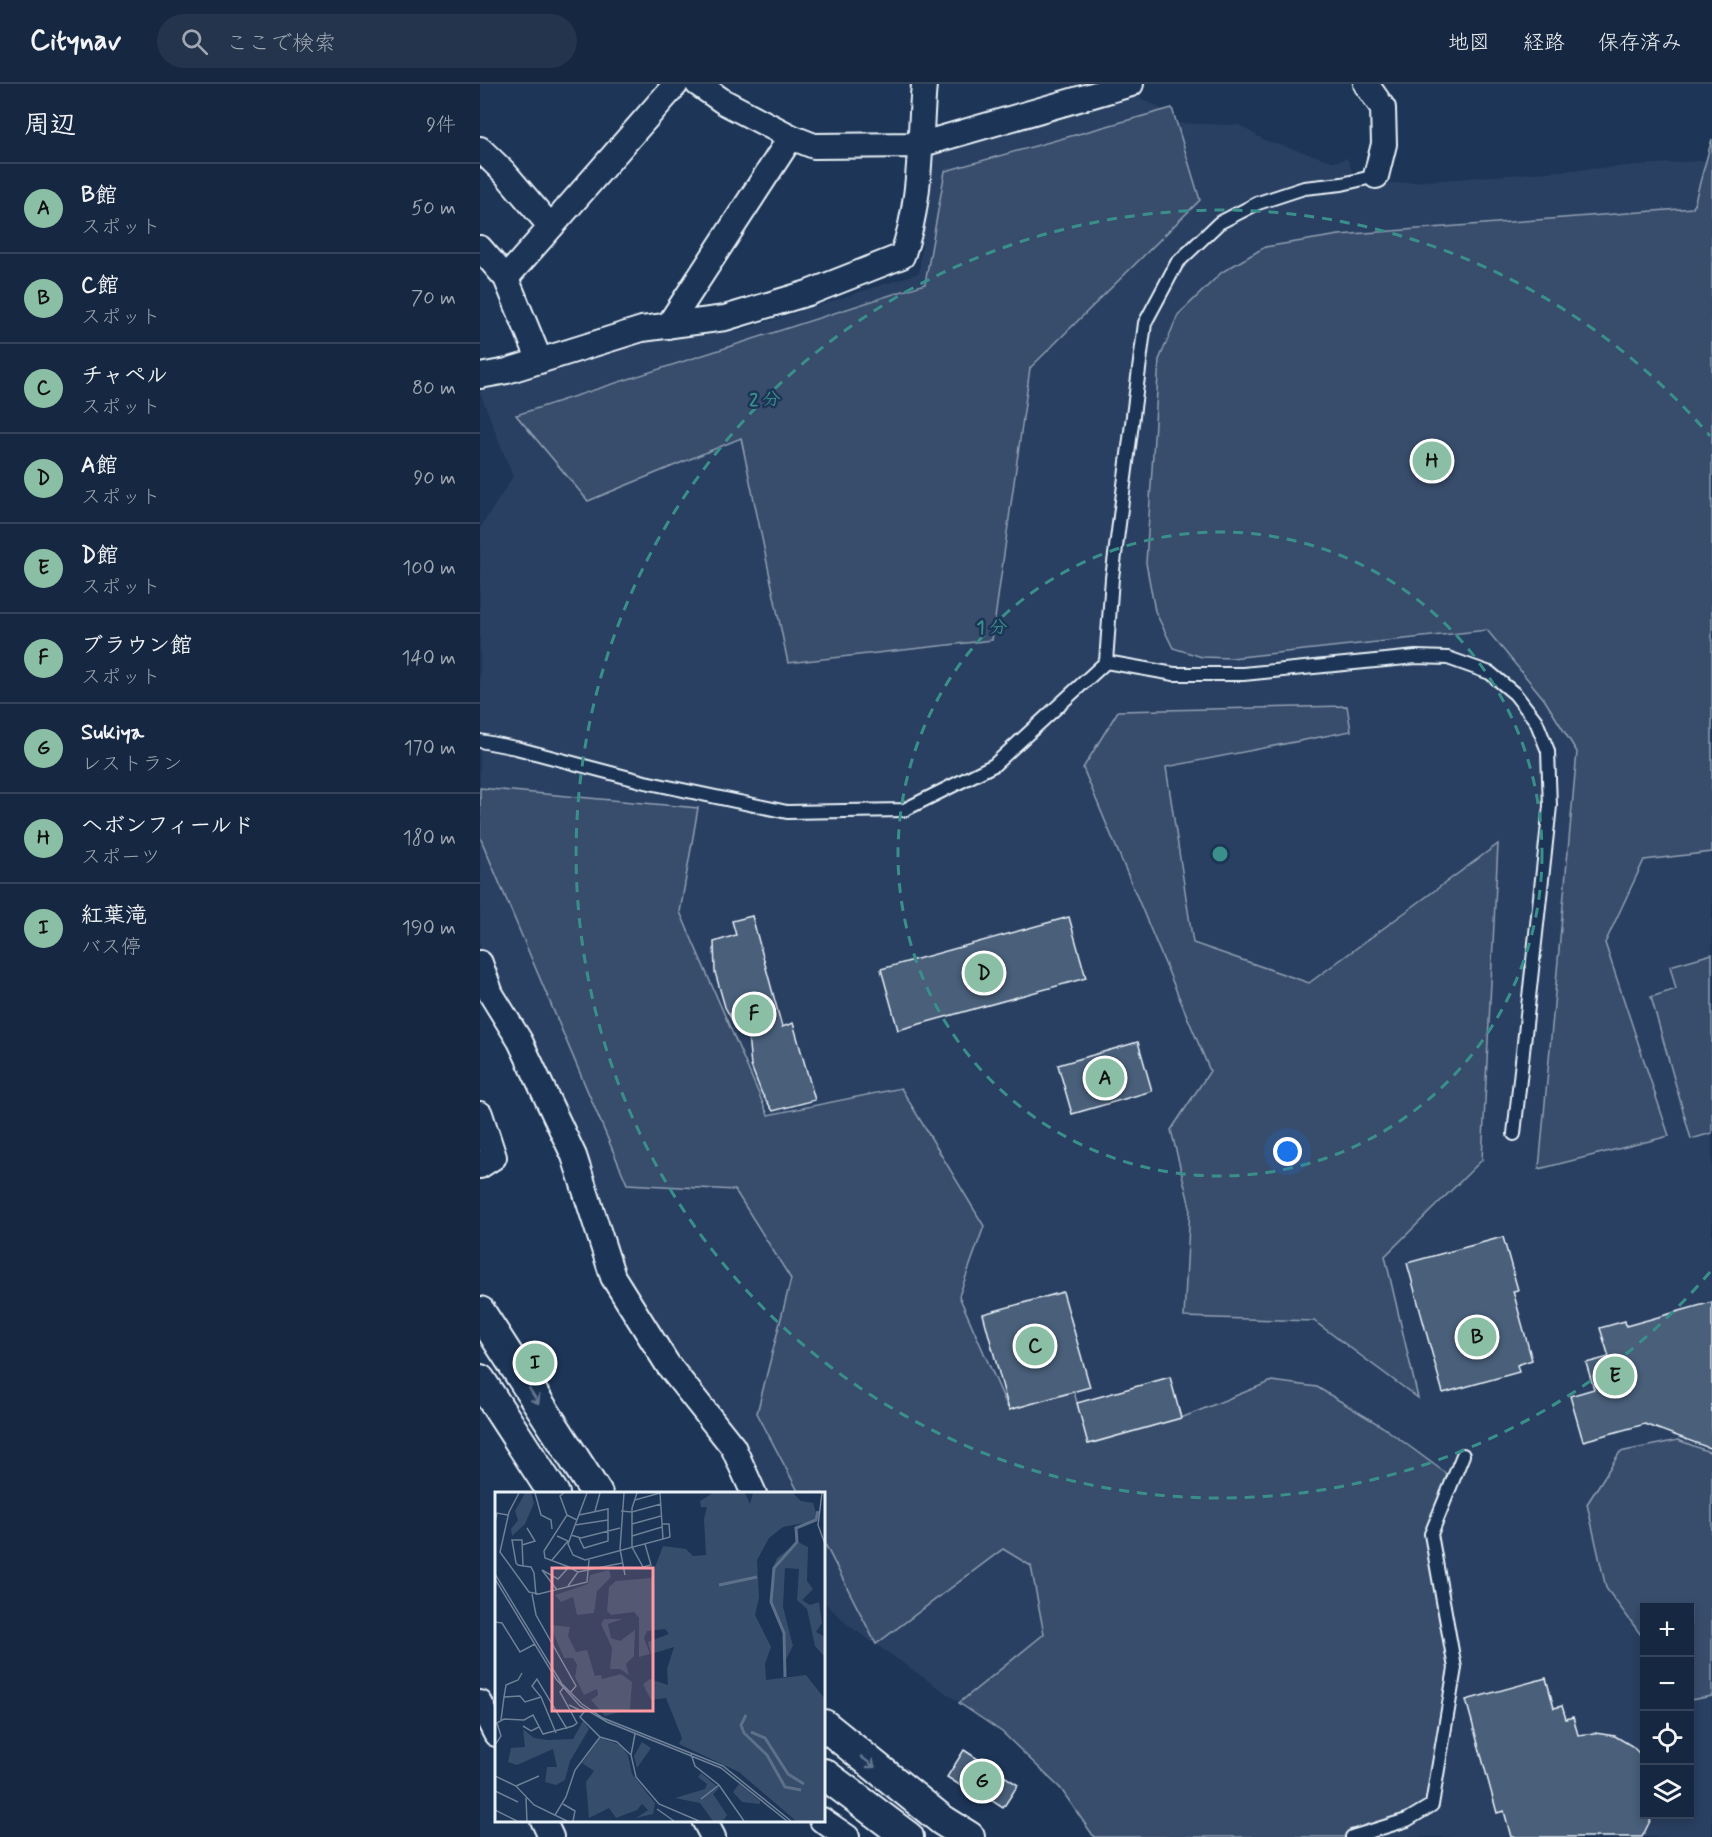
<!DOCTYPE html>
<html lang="ja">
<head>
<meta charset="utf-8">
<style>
  body { margin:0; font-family:Mynerve,"Klee One",sans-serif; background:#23344c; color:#f1f3f6 }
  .controls { position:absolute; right:18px; bottom:18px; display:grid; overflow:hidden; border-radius:0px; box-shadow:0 3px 9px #0003 }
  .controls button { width:54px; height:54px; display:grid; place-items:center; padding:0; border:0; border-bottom:2px solid #35445a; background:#162841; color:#f1f3f6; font:30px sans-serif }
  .you { position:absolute; left:808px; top:1068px; width:21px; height:21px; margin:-15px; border:4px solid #fff; border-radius:50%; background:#1a73e8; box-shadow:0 0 0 9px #1a73e833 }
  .badge { display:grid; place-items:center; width:39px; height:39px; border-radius:50%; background:#8abfa5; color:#111; font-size:20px; font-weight:700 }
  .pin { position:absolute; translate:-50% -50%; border:3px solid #fff; box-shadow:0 2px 6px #0006 }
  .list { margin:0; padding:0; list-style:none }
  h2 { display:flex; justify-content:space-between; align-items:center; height:78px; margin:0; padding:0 24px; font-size:26px }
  h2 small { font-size:20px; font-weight:400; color:#9ea6b1 }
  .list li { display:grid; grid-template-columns:39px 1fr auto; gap:18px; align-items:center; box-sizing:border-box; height:90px; padding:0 24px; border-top:2px solid #35445a }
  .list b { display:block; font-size:22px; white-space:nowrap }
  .list p { margin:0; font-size:20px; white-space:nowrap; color:#9ea6b1 }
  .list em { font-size:20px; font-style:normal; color:#9ea6b1 }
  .icon { flex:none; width:33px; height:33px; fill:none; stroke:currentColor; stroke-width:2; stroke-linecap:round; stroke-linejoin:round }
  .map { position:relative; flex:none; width:1232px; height:1753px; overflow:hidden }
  header { display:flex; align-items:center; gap:36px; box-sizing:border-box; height:84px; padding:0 30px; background:#162841; border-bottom:2px solid #35445a }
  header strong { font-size:28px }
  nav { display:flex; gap:33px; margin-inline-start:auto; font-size:21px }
  .search { width:420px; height:54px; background:#23344c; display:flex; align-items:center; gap:15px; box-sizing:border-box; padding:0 21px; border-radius:33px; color:#9ea6b1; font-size:22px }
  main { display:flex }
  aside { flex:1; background:#162841 }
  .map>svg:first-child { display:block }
  .built { fill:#2a4162; fill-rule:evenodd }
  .green { fill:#374d6c; stroke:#909fb2; stroke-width:1.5 }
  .building { fill:#495e7a; stroke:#e8f1f8; stroke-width:1.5 }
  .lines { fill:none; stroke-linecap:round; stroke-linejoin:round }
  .service-casing { stroke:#e8f1f8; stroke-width:16 }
  .minor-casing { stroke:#e8f1f8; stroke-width:28 }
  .tertiary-casing { stroke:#e8f1f8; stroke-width:34 }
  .service { stroke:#1d3557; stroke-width:12 }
  .minor { stroke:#1d3557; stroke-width:24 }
  .tertiary { stroke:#1d3557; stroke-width:30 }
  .oneway { stroke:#64778f }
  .ring { fill:none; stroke:#3a8f8a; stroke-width:3; stroke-dasharray:10 8 }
  .inset-river { fill:none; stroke:#5d7089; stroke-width:3 }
  .inset-road { fill:none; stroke:#6e8097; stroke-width:1.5 }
  .view { fill:#ff9aa2; fill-opacity:0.15; stroke:#ff9aa2; stroke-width:3 }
  .inset-edge { fill:none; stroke:#e8f1f8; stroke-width:3 }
  .centre { fill:#3a8f8a; stroke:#1d3557; stroke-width:3 }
  .ring-label { font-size:18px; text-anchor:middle; font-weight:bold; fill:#3a8f8a; stroke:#1d3557; stroke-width:5; stroke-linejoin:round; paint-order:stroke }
</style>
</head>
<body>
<header>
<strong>Citynav</strong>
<div class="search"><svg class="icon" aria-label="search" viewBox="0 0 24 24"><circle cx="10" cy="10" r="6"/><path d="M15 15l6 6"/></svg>ここで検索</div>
<nav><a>地図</a><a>経路</a><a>保存済み</a></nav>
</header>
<main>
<aside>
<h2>周辺<small>9件</small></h2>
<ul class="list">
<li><span class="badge">A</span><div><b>B館</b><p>スポット</p></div><em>50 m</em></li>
<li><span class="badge">B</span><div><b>C館</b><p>スポット</p></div><em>70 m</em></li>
<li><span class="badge">C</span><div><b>チャペル</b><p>スポット</p></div><em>80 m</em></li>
<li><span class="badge">D</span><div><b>A館</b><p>スポット</p></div><em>90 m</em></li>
<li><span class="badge">E</span><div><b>D館</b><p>スポット</p></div><em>100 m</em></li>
<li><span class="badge">F</span><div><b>ブラウン館</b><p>スポット</p></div><em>140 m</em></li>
<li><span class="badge">G</span><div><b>Sukiya</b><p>レストラン</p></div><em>170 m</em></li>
<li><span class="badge">H</span><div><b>ヘボンフィールド</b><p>スポーツ</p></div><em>180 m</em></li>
<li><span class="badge">I</span><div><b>紅葉滝</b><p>バス停</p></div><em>190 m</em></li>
</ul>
</aside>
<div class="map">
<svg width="1232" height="1753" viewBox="0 0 1232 1753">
  <rect width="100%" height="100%" fill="#1d3557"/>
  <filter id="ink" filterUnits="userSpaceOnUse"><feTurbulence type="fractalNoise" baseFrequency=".0167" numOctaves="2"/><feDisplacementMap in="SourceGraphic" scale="12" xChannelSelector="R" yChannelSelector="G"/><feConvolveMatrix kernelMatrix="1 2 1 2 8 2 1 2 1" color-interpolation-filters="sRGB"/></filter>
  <g filter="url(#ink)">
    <path class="built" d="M 653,10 L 689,29 L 689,39 L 759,41 L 784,56 L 855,78 L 867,74 L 878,102 L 1232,76 L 1232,1753 L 614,1753 L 581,1705 L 522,1648 L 368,1541 L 344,1518 L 344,1410 L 286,1409 L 260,1355 L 207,1287 L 146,1193 L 110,1087 L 15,909 L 0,866 L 0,444 L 33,393 L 0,308 L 160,258 L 262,246 L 439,189 L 451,76 L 458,67 ZM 1164,1524 L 1210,1524 L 1210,1730 L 1164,1730 Z"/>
    <path class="green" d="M 692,24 L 720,116 L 550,284 L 512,556 L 308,579 L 261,354 L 108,417 L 36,331 L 445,200 L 465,87 Z
      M 1232,55 L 1232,768 L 1164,776 L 1125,859 L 1189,1052 L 1059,1085 L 1097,668 L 1064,615 L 1007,546 L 751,574 L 722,573 L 693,564 L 675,527 L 666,479 L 679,276 L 698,231 L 742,188 L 785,163 L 859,151 L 1213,124 Z
      M 867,622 L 871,647 L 686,683 L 713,859 L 829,899 L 1018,760 L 1002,1076 L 905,1172 L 938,1314 L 834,1237 L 704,1233 L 710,1123 L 691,1046 L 730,987 L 603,684 L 638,627 Z
      M 0,704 L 218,724 L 200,828 L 288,1031 L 421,1004 L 504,1142 L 479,1212 L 529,1326 L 594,1308 L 609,1360 L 701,1334 L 792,1297 L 837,1303 L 903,1343 L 971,1393 L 951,1450 L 975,1584 L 952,1721 L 872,1753 L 614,1753 L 581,1705 L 522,1648 L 479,1619 L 564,1550 L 551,1482 L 523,1465 L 396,1560 L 344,1458 L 344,1410 L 319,1409 L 277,1329 L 311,1195 L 255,1106 L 147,1100 L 0,753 Z
      M 1232,870 L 1232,1049 L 1211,1055 L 1171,913 L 1196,905 L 1190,882 Z
      M 1198,1356 L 1232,1369 L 1232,1612 L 1210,1616 L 1210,1524 L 1164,1524 L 1164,1555 L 1126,1504 L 1107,1420 L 1140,1368 Z"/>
    <path class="building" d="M 272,832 L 302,943 L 313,939 L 335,1016 L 293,1027 L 282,1010 L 271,982 L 267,940 L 256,943 L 245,923 L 235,888 L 234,858 L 256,851 L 252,837 Z
      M 589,833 L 606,894 L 418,946 L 401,885 Z
      M 658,958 L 672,1007 L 592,1030 L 578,981 Z
      M 1023,1153 L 1038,1206 L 1033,1207 L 1052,1276 L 1037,1281 L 1039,1288 L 963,1309 L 927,1179 Z
      M 583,1208 L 610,1303 L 529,1326 L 503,1230 Z
      M 1232,1218 L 1232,1365 L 1165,1340 L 1103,1357 L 1090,1312 L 1114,1305 L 1106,1279 L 1129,1273 L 1120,1244 L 1145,1237 L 1146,1242 Z
      M 690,1293 L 701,1334 L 608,1360 L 597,1319 Z
      M 1066,1594 L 1074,1624 L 1082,1622 L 1086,1635 L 1093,1633 L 1098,1651 L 1115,1649 L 1135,1652 L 1152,1662 L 1164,1674 L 1164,1731 L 1173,1731 L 1162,1753 L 1031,1753 L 1024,1727 L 1017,1729 L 986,1616 Z
      M 484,1666 L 538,1701 L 523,1724 L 497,1707 L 495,1711 L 467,1693 Z"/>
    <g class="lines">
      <defs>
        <path id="service" d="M 626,578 L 694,590 L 763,590 L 936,573 L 968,574 L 1010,589 L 1035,610 L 1056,637 L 1068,667 L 1070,722 L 1034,1050
          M 0,657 L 36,664 L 165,698 L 307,728 L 424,726 L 514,681 L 626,578 L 632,494 L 665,239 L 697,179 L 739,139 L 778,119 L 824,104 L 862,100 L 896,92
          M 872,1753 L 927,1736 L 952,1721 L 975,1584 L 951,1450 L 983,1371"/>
        <path id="minor" d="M 886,0 L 903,24 L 904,60 L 896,92
          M 311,53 L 334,62 L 439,61 L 651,0
          M 0,65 L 24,88 L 71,143 L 196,0
          M 0,164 L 26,194 L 60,277
          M 26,194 L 71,143
          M 188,242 L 311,53 L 244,18 L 218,0
          M 0,292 L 27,287 L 162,245 L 245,234 L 328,209 L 422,172 C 442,118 439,57 444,0
          M 0,879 L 11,910 L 40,957 L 94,1072 L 133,1193 L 188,1281 L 253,1363 L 274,1410
          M 0,1030 L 14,1073 L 0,1082
          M 0,1619 L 16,1650
          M 63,1736 L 71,1753
          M 224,1736 L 233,1753
          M 342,1736 L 367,1753"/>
        <path id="tertiary" d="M 0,1228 L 117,1410
          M 0,1296 L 74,1410
          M 344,1641 L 462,1736 L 489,1753
          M 344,1690 L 428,1753"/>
      </defs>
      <use href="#service" class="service-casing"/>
      <use href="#minor" class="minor-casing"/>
      <use href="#tertiary" class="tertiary-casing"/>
      <use href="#service" class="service"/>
      <use href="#minor" class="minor"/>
      <use href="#tertiary" class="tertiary"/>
    </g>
    <defs><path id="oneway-shaft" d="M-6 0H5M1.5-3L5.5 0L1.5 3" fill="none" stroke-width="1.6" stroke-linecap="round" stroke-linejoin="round" transform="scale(1.5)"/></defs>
    <g class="oneway">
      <use href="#oneway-shaft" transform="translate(54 1312) rotate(58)"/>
      <use href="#oneway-shaft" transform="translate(388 1678) rotate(38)"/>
    </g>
  </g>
  <g class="ring">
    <circle cx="740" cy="770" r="322"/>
    <path d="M1230 1188A644 644 0 1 1 1230 352"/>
  </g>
  <g transform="translate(15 1408)">
    <rect width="330" height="330" fill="#1d3557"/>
    <path d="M 30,1 L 36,1 L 39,11 L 30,32 L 17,44 L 16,37 L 23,28 L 20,19 ZM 218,1 L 250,1 L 255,12 L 258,1 L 298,1 L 306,9 L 318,11 L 322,24 L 320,29 L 288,35 L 274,46 L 262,68 L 264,106 L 260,123 L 276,155 L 270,172 L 271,188 L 311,183 L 330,207 L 330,329 L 301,329 L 244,280 L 184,252 L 187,246 L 171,206 L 156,208 L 148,192 L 155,187 L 173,193 L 172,177 L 179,155 L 156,162 L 153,150 L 174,142 L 170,137 L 152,139 L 149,146 L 155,162 L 144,165 L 144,126 L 139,120 L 116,123 L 112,119 L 114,95 L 121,89 L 156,86 L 168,54 L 191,57 L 198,64 L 211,63 L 209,27 L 212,15 L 206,15 L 205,9 ZM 303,50 L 313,55 L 312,89 L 318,97 L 307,108 L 315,113 L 324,110 L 327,131 L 321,140 L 330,145 L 330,165 L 320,154 L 312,117 L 302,108 L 304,77 L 290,76 L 288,115 L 298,154 L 290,169 L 290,146 L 277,112 L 277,78 L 282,66 ZM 114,78 L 116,85 L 102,99 L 99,121 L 82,123 L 78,105 L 66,110 L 60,103 L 93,92 L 95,83 ZM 109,127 L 128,127 L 113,132 L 116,146 L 125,149 L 140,138 L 139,164 L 131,172 L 134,183 L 125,177 L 115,177 L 117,156 L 106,132 ZM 55,133 L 75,135 L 73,144 L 81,160 L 92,158 L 100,184 L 106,183 L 107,187 L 126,182 L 137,190 L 135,217 L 110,224 L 96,208 L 103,203 L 102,197 L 89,203 L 80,185 L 82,173 L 78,166 L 69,166 ZM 88,229 L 94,237 L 75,269 L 70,288 L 61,293 L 50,290 L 52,275 L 62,275 L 58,257 L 22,273 L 13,270 L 16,256 L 30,255 L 28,237 L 39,246 L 53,248 L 78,247 ZM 105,246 L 125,253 L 133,263 L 137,282 L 160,311 L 158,322 L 141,326 L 153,318 L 147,312 L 142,318 L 121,326 L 114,316 L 94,326 L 91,290 L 99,279 L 87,271 ZM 147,250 L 156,256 L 142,276 L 139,264 ZM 206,281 L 224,296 L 218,302 L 232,323 L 228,329 L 218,329 L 205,311 L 180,306 L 210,297 L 212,292 L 203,285 ZM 244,292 L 265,309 L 265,312 L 247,310 L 238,300 Z" fill="#374d6c"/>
    <path class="inset-river" d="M 224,93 L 262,85M 290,185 L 289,141 L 276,110 L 279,76 L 302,50 L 301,36 L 321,28 L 323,19M 251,223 L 246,233 L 249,241 L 272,263 L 290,295 L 306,298M 256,240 L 270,246 L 293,282 L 309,292"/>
    <path class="inset-road" d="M 24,1 L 14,20 L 5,60 L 34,100 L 44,102 L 92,90 L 94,68M 40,1 L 46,23 L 56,28 L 57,37M 69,1 L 65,4 L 72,23M 92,1 L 73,52 L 78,63 L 90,68 L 168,47 L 165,1M 129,1 L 125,57 L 130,83M 142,1 L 137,16 L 137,55 L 148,75 L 156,73 L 150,52M 327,1 L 323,33 L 330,52M 140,8 L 165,1M 100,19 L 105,1M 126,19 L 137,20 L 166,12M 84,23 L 113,17 L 113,49 L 89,56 L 84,46M 0,30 L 2,21 L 13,23M 137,32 L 166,24M 167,32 L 174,32 L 175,45 L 168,47M 80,33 L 113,28M 76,43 L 86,46 L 125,36M 137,44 L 167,35M 27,53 L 40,49 L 32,36M 57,68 L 73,49 L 62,44M 28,74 L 27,48 L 17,48 L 21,71 L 23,73 L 28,74 L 36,75 L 39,81 L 41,103M 74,75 L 50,66 L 49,59 L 72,23 L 82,28M 83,80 L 127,71M 0,82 L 67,192 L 87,212 L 108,226 L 228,274 L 296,329M 0,87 L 61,187 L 85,214 L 112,230 L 226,276 L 292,329M 62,98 L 47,78 L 63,87 L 74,75 L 83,80 L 73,94M 37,102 L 41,123 L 81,194 L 75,201M 0,130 L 7,131 L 25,160 L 40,152M 9,205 L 11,193 L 23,188 L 27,181M 46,205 L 61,241M 74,213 L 89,220 L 85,225 L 105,245 L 122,250 L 136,263M 6,228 L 9,205 L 25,204 L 30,210 L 46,205 L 37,194 L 42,187 L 72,237M 0,232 L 9,227 L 29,228 L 38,223 L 48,242 L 78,234 L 82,231 L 65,200 L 68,196M 28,234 L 36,239 L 44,235M 140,242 L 136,263 L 141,285 L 164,312 L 204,329M 0,253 L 6,244 L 2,231M 196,262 L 200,274 L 224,293 L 249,329M 0,284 L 21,294 L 39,313 L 72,329M 21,294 L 44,284M 0,299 L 23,310M 31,306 L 32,329M 206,307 L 224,293M 68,312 L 80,319 L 78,329M 162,317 L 179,329M 0,318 L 22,329M 60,323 L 71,305 L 80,278 L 105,245"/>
    <path class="view" d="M 57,76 L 158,76 L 158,219 L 57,219 Z"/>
    <rect width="330" height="330" class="inset-edge"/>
  </g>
  <circle cx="740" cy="770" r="9" class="centre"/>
  <g class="ring-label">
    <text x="285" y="321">2 分</text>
    <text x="512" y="549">1 分</text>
  </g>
</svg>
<div class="controls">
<button>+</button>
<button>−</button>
<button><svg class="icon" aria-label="locate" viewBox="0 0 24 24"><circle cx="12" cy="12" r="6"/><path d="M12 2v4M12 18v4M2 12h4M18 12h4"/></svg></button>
<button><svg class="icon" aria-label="layers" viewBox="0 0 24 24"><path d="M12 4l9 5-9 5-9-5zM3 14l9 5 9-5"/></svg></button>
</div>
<div class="you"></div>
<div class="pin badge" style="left:625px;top:994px">A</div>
<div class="pin badge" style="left:997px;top:1253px">B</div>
<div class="pin badge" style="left:555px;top:1262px">C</div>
<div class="pin badge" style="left:504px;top:889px">D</div>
<div class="pin badge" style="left:1135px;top:1292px">E</div>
<div class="pin badge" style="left:274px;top:930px">F</div>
<div class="pin badge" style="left:502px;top:1697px">G</div>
<div class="pin badge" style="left:952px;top:377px">H</div>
<div class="pin badge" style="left:55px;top:1279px">I</div>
</div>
</main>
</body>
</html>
